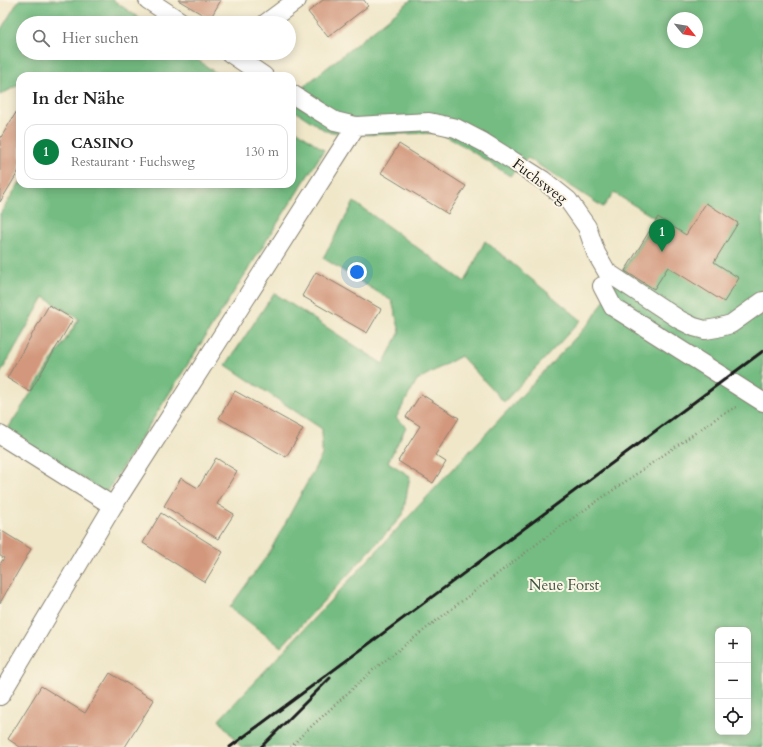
<!DOCTYPE html>
<html lang="de">
<head>
<meta charset="utf-8">
<style>
  body { margin:0; font-family:Cardo,serif; background:#f2f2f2; color:#222 }
  .controls { position:absolute; right:12px; bottom:12px; display:grid; overflow:hidden; border-radius:8px; box-shadow:0 2px 10px #0003 }
  .controls button { width:36px; height:36px; display:grid; place-items:center; padding:0; border:0; border-bottom:1px solid #e0e0e0; background:#fff; color:#222; font:20px sans-serif }
  .compass { position:absolute; left:667px; top:12px; width:36px; height:36px; border-radius:50%; background:#fff; box-shadow:0 2px 10px #0003; rotate:120deg }
  .you { position:absolute; left:357px; top:272px; width:14px; height:14px; margin:-10px; border:3px solid #fff; border-radius:50%; background:#1a73e8; box-shadow:0 0 0 6px #1a73e833 }
  .badge { display:grid; place-items:center; width:26px; height:26px; border-radius:50%; background:#0b8043; color:#fff; font-size:13px; font-weight:700 }
  .pin { position:absolute; translate:-50% -33px; filter:drop-shadow(0 1px 2px #0008) }
  .pin::after { content:''; position:absolute; top:21px; width:14px; height:12px; background:inherit; clip-path:polygon(0 0,100% 0,50% 100%) }
  .list { margin:0; padding:0; list-style:none }
  h2 { display:flex; justify-content:space-between; align-items:center; height:52px; margin:0; padding:0 16px; font-size:17px }
  h2 small { font-size:13px; font-weight:400; color:#767676 }
  .list li { display:grid; grid-template-columns:26px 1fr auto; gap:12px; align-items:center; box-sizing:border-box; height:56px; margin:0 8px 8px; padding:0 8px; border:1px solid #e0e0e0; border-radius:12px }
  .list b { display:block; font-size:15px; white-space:nowrap }
  .list p { margin:0; font-size:13px; white-space:nowrap; color:#767676 }
  .list em { font-size:13px; font-style:normal; color:#767676 }
  .icon { flex:none; width:22px; height:22px; fill:none; stroke:currentColor; stroke-width:2; stroke-linecap:round; stroke-linejoin:round }
  .map { position:relative; flex:none; width:763px; height:747px; overflow:hidden }
  .search { position:absolute; background:#fff; box-shadow:0 2px 10px #0003; left:16px; top:16px; width:280px; height:44px; display:flex; align-items:center; gap:10px; box-sizing:border-box; padding:0 14px; border-radius:22px; color:#767676; font-size:15px }
  .panel { position:absolute; background:#fff; box-shadow:0 2px 10px #0003; left:16px; top:72px; width:280px; height:116px; border-radius:12px }
  .map>svg:first-child { display:block }
  .forest { fill:#74bc82; stroke:#486c4f; fill-rule:evenodd }
  .building { fill:#d2977b }
  .lines { fill:none; stroke-linecap:round; stroke-linejoin:round }
  .minor-casing { stroke:#868272; stroke-width:20 }
  .path { stroke:#868272; stroke-width:2.5; stroke-dasharray:1 3; stroke-linecap:butt }
  .minor { stroke:#fff; stroke-width:18 }
  .rail { stroke:#1c1c1c; stroke-width:3 }
  .labels { text-anchor:middle; dominant-baseline:central; stroke-width:4; stroke-linejoin:round; paint-order:stroke }
  .street-label { font-size:15px; fill:#1c1c1c; stroke:#fcf5e5 }
  .park-label { font-size:15px; fill:#3f5642; stroke:#fcf5e5 }
</style>
</head>
<body>
<div class="map">
<svg width="763" height="747" viewBox="0 0 763 747">
  <rect width="100%" height="100%" fill="#fcf5e5"/>
  <filter id="ink" filterUnits="userSpaceOnUse"><feTurbulence type="fractalNoise" baseFrequency=".025" numOctaves="2"/><feDisplacementMap in="SourceGraphic" scale="8" xChannelSelector="R" yChannelSelector="G"/><feConvolveMatrix kernelMatrix="1 2 1 2 8 2 1 2 1" color-interpolation-filters="sRGB"/></filter>
  <filter id="wash" filterUnits="userSpaceOnUse"><feTurbulence type="fractalNoise" baseFrequency=".012" numOctaves="4" result="noise"/><feDisplacementMap in="SourceGraphic" scale="16" xChannelSelector="R" yChannelSelector="G"/><feGaussianBlur stdDeviation="0.9" result="paint"/><feColorMatrix in="noise" values="0 0 0 0 0 0 0 0 0 0 0 0 0 0 0 0 0 1.4 0 .05"/><feComposite in="paint" operator="in"/></filter>
  <g filter="url(#wash)">
    <rect width="100%" height="100%" fill="#f0e7c9"/>
    <path class="forest" d="M 19,0 L 113,0 L 146,23 L 23,23 L 23,53 L 188,53 L 220,76 L 20,76 L 20,84 L 0,95 L 0,31 Z
      M 411,0 L 763,0 L 763,747 L 241,747 L 219,720 L 592,320 L 655,218 L 614,193 L 603,207 L 528,158 L 510,176 L 462,145 L 439,133 L 353,135 L 326,131 L 292,109 L 292,96 ZM 673,18 L 697,18 L 697,42 L 673,42 ZM 718,630 L 748,630 L 748,732 L 718,732 Z
      M 292,127 L 324,150 L 106,493 L 7,430 L 79,319 L 44,297 L 0,374 L 0,214 L 20,182 L 20,184 L 292,184 Z
      M 354,202 L 465,282 L 485,241 L 581,320 L 504,402 L 461,356 L 417,380 L 396,418 L 406,427 L 388,462 L 410,476 L 403,515 L 281,647 L 230,607 L 269,553 L 322,455 L 322,429 L 226,365 L 274,293 L 383,364 L 400,332 L 392,301 L 323,258 Z"/>
    <g id="blocks">
      <path class="building" d="M 178,0 L 221,0 L 210,19 Z
        M 323,0 L 364,0 L 368,6 L 328,37 L 308,12 Z
        M 20,106 L 20,169 L 0,202 L 0,139 Z
        M 399,144 L 466,186 L 448,214 L 381,173 Z
        M 706,203 L 738,223 L 714,262 L 739,278 L 724,302 L 668,267 L 654,289 L 625,271 L 658,217 L 686,235 Z
        M 316,272 L 381,309 L 367,333 L 302,296 Z
        M 49,305 L 73,319 L 30,392 L 7,378 Z
        M 235,391 L 303,429 L 286,457 L 219,418 Z
        M 421,394 L 459,418 L 435,455 L 446,462 L 433,483 L 398,461 L 420,426 L 406,417 Z
        M 216,458 L 237,471 L 217,504 L 234,514 L 218,539 L 164,506 L 181,478 L 198,488 Z
        M 161,513 L 223,552 L 205,582 L 143,543 Z
        M 0,530 L 31,549 L 0,603 L 0,564 L 4,558 L 0,556 Z
        M 110,673 L 154,700 L 125,747 L 20,747 L 8,739 L 41,686 L 85,713 Z"/>
    </g>
  </g>
  <g filter="url(#ink)">
    <use href="#blocks" fill-opacity="0" stroke="#868272" stroke-width="1"/>
    <g class="lines">
      <defs>
        <path id="minor" d="M 148,0 L 183,23
          M 266,23 L 297,0
          M 230,53 L 264,76
          M 292,94 L 317,110 L 335,121 L 356,126 L 429,122 L 456,128 L 483,142 L 543,180 L 568,200 L 587,227 L 596,253 L 607,272 L 680,320 L 694,327 L 705,330 L 717,328 L 731,324 L 763,301
          M 602,286 L 613,307 L 763,402
          M 0,435 L 113,506 L 0,696
          M 113,506 L 356,126"/>
      </defs>
      <use href="#minor" class="minor-casing"/>
      <path class="path" d="M 291,747 L 301,736 L 373,670 L 454,607 L 550,534 L 721,415 L 738,406"/>
      <use href="#minor" class="minor"/>
      <path class="rail" d="M 230,747 L 763,351
        M 261,747 L 330,678"/>
    </g>
  </g>
  <g class="labels">
    <g class="street-label">
      <text transform="translate(540 181) rotate(37)">Fuchsweg</text>
    </g>
    <g class="park-label">
      <text x="564" y="585">Neue Forst</text>
    </g>
  </g>
</svg>
<div class="controls">
<button>+</button>
<button>−</button>
<button><svg class="icon" aria-label="locate" viewBox="0 0 24 24"><circle cx="12" cy="12" r="6"/><path d="M12 2v4M12 18v4M2 12h4M18 12h4"/></svg></button>
</div>
<svg class="compass" viewBox="-18 -18 36 36"><path d="M0-13l5 13h-10z" fill="#e53935"/><path d="M0 13l5-13h-10z" fill="#767676"/></svg>
<div class="you"></div>
<div class="pin badge" style="left:662px;top:252px">1</div>
<div class="search"><svg class="icon" aria-label="search" viewBox="0 0 24 24"><circle cx="10" cy="10" r="6"/><path d="M15 15l6 6"/></svg>Hier suchen</div>
<section class="panel">
<h2>In der Nähe<small></small></h2>
<ul class="list">
<li><span class="badge">1</span><div><b>CASINO</b><p>Restaurant · Fuchsweg</p></div><em>130 m</em></li>
</ul>
</section>
</div>
</body>
</html>
